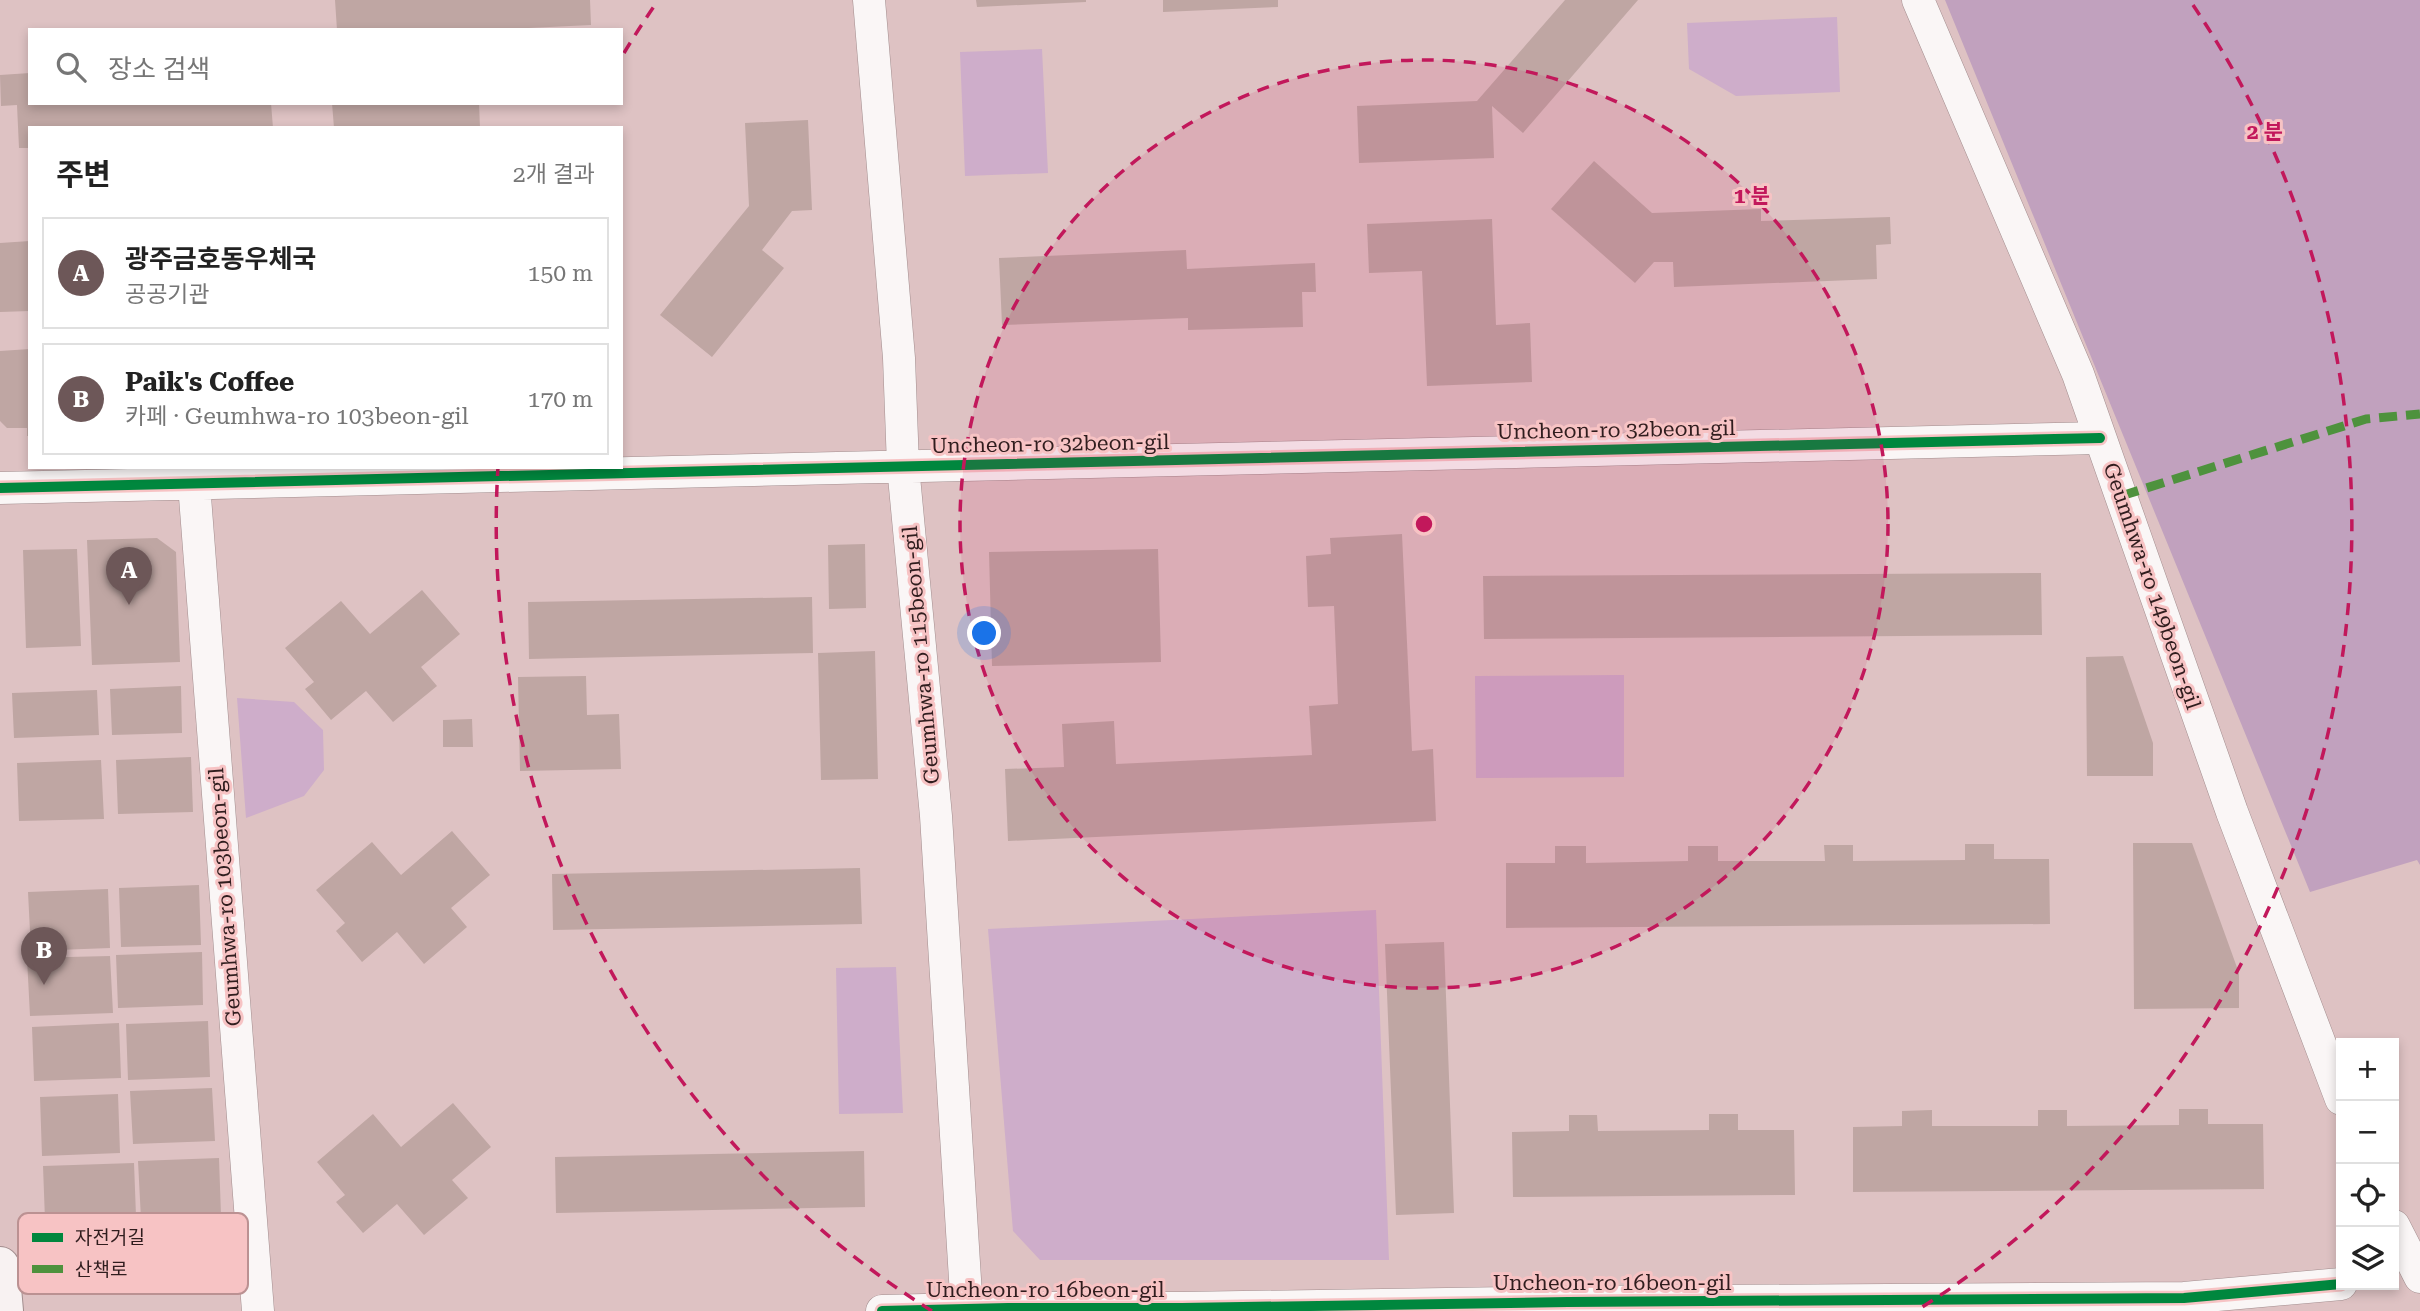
<!DOCTYPE html>
<html lang="ko">
<head>
<meta charset="utf-8">
<style>
  body { margin:0; font-family:"Roboto Serif","Noto Sans KR",serif; background:#f2f2f2; color:#222 }
  .controls { position:absolute; right:21px; bottom:21px; display:grid; overflow:hidden; border-radius:0px; box-shadow:0 4px 10px #0003 }
  .controls button { width:63px; height:63px; display:grid; place-items:center; padding:0; border:0; border-bottom:2px solid #e0e0e0; background:#fff; color:#222; font:35px sans-serif }
  .you { position:absolute; left:985px; top:634px; width:24px; height:24px; margin:-18px; border:5px solid #fff; border-radius:50%; background:#1a73e8; box-shadow:0 0 0 10px #1a73e833 }
  .badge { display:grid; place-items:center; width:46px; height:46px; border-radius:50%; background:#6d5758; color:#fff; font-size:23px; font-weight:700 }
  .pin { position:absolute; translate:-50% -58px; filter:drop-shadow(0 2px 4px #0008) }
  .pin::after { content:''; position:absolute; top:37px; width:24px; height:21px; background:inherit; clip-path:polygon(0 0,100% 0,50% 100%) }
  .list { margin:0; padding:0; list-style:none }
  h2 { display:flex; justify-content:space-between; align-items:center; height:91px; margin:0; padding:0 28px; font-size:30px }
  h2 small { font-size:23px; font-weight:400; color:#767676 }
  .list li { display:grid; grid-template-columns:46px 1fr auto; gap:21px; align-items:center; box-sizing:border-box; height:112px; margin:0 14px 14px; padding:0 14px; border:2px solid #e0e0e0; border-radius:0px }
  .list b { display:block; font-size:26px; white-space:nowrap }
  .list p { margin:0; font-size:23px; white-space:nowrap; color:#767676 }
  .list em { font-size:23px; font-style:normal; color:#767676 }
  .icon { flex:none; width:38px; height:38px; fill:none; stroke:currentColor; stroke-width:2; stroke-linecap:round; stroke-linejoin:round }
  .map { position:relative; flex:none; width:2420px; height:1311px; overflow:hidden }
  .search { position:absolute; background:#fff; box-shadow:0 4px 10px #0003; left:28px; top:28px; width:595px; height:77px; display:flex; align-items:center; gap:18px; box-sizing:border-box; padding:0 24px; border-radius:0px; color:#767676; font-size:26px }
  .panel { position:absolute; background:#fff; box-shadow:0 4px 10px #0003; left:28px; top:126px; width:595px; height:343px; border-radius:0px }
  .map>svg:first-child { display:block }
  .green { fill:#ceadca }
  .forest { fill:#c1a1be }
  .building { fill:#bfa6a3 }
  .lines { fill:none; stroke-linecap:round; stroke-linejoin:round }
  .minor-casing { stroke:#a28d8e; stroke-width:33 }
  .secondary-casing { stroke:#a28d8e; stroke-width:40 }
  .minor { stroke:#faf6f6; stroke-width:32 }
  .secondary { stroke:#f8f2f2; stroke-width:38 }
  .quiet { stroke:#4e923d; stroke-width:9; stroke-dasharray:18 9; stroke-linecap:butt }
  .cycleway-casing { stroke:#f7c3c4; stroke-width:15 }
  .cycleway { stroke:#00873e; stroke-width:10 }
  .ring { fill:none; stroke:#c2185b; stroke-width:3.5; stroke-dasharray:12 9 }
  .labels { text-anchor:middle; dominant-baseline:central; stroke-width:6; stroke-linejoin:round; paint-order:stroke }
  .street-label { font-size:21px; fill:#301d1e; stroke:#f7c3c4 }
  .key { fill:#f7c3c4; stroke:#bb9192; stroke-width:2 }
  .key-label { font-size:19px; fill:#301d1e }
  .centre { fill:#c2185b; stroke:#f7c3c4; stroke-width:3.5 }
  .ring-label { font-size:21px; text-anchor:middle; font-weight:bold; fill:#c2185b; stroke:#f7c3c4; stroke-width:6; stroke-linejoin:round; paint-order:stroke }
</style>
</head>
<body>
<div class="map">
<svg width="2420" height="1311" viewBox="0 0 2420 1311">
  <rect width="100%" height="100%" fill="#dec2c3"/>
  <path class="green" d="M 1837,17 L 1840,92 L 1736,96 L 1689,69 L 1687,23 Z
    M 1042,49 L 1048,173 L 965,176 L 960,52 Z
    M 1624,675 L 1624,777 L 1476,778 L 1475,676 Z
    M 237,698 L 294,702 L 323,730 L 324,770 L 304,796 L 246,818 Z
    M 1376,910 L 1389,1260 L 1040,1260 L 1013,1231 L 988,929 Z
    M 896,967 L 903,1113 L 839,1114 L 836,968 Z"/>
  <path class="forest" d="M 1945,0 L 2420,0 L 2420,865 L 2417,860 L 2310,892 Z"/>
  <path class="building" d="M 335,0 L 590,0 L 591,25 L 488,30 L 337,30 Z
    M 976,0 L 1086,0 L 1086,2 L 977,7 Z
    M 1163,0 L 1278,0 L 1278,7 L 1163,12 Z
    M 1565,0 L 1638,0 L 1523,133 L 1492,106 L 1494,158 L 1359,163 L 1357,106 L 1477,101 Z
    M 30,73 L 30,103 L 271,103 L 273,128 L 30,128 L 30,148 L 19,148 L 17,105 L 1,106 L 0,75 Z
    M 332,103 L 479,103 L 480,128 L 334,128 Z
    M 808,120 L 812,210 L 792,211 L 762,250 L 784,268 L 712,357 L 660,315 L 749,206 L 745,123 Z
    M 1594,161 L 1652,213 L 1761,209 L 1761,221 L 1890,217 L 1891,244 L 1876,245 L 1877,279 L 1674,287 L 1673,262 L 1654,262 L 1635,283 L 1551,209 Z
    M 1492,219 L 1496,325 L 1530,323 L 1532,382 L 1427,386 L 1422,271 L 1369,273 L 1367,224 Z
    M 30,241 L 30,311 L 0,312 L 0,243 Z
    M 1186,250 L 1187,269 L 1315,263 L 1316,292 L 1302,292 L 1303,327 L 1188,330 L 1188,318 L 1002,325 L 999,258 Z
    M 30,349 L 30,436 L 27,436 L 27,428 L 7,428 L 0,421 L 0,351 Z
    M 1402,534 L 1412,751 L 1433,749 L 1436,821 L 1008,841 L 1005,769 L 1064,767 L 1062,724 L 1114,721 L 1116,764 L 1312,755 L 1309,706 L 1338,704 L 1334,606 L 1308,607 L 1306,556 L 1331,554 L 1330,538 Z
    M 157,538 L 176,552 L 180,662 L 92,665 L 87,540 Z
    M 865,544 L 866,608 L 829,609 L 828,545 Z
    M 77,549 L 81,646 L 26,648 L 23,550 Z
    M 1158,549 L 1161,662 L 992,666 L 989,552 Z
    M 2041,573 L 2042,635 L 1484,639 L 1483,576 Z
    M 422,590 L 460,634 L 421,667 L 437,686 L 393,722 L 366,691 L 331,720 L 305,689 L 314,682 L 285,648 L 341,601 L 370,634 Z
    M 812,597 L 813,653 L 529,659 L 528,602 Z
    M 875,651 L 878,779 L 821,780 L 818,653 Z
    M 2123,656 L 2153,743 L 2153,776 L 2087,776 L 2086,657 Z
    M 586,676 L 587,715 L 619,714 L 621,769 L 520,771 L 518,677 Z
    M 181,686 L 182,733 L 112,735 L 110,689 Z
    M 97,690 L 99,735 L 14,738 L 12,693 Z
    M 472,719 L 473,747 L 443,747 L 443,720 Z
    M 191,757 L 193,812 L 118,814 L 116,760 Z
    M 101,760 L 104,819 L 19,821 L 17,763 Z
    M 452,831 L 490,875 L 451,908 L 467,927 L 424,964 L 397,932 L 362,962 L 336,931 L 345,923 L 316,890 L 372,842 L 401,875 Z
    M 2133,843 L 2192,843 L 2239,973 L 2239,1008 L 2134,1009 Z
    M 1965,844 L 1994,844 L 1994,859 L 2049,859 L 2050,924 L 1506,928 L 1506,863 L 1555,863 L 1555,846 L 1586,846 L 1586,863 L 1688,861 L 1688,846 L 1718,846 L 1718,861 L 1825,861 L 1824,845 L 1853,845 L 1853,861 L 1965,860 Z
    M 860,868 L 862,924 L 553,930 L 552,874 Z
    M 199,885 L 201,945 L 121,947 L 119,888 Z
    M 108,889 L 110,948 L 31,951 L 28,892 Z
    M 1444,942 L 1454,1213 L 1396,1215 L 1385,944 Z
    M 202,952 L 203,1005 L 118,1008 L 116,955 Z
    M 110,956 L 113,1013 L 30,1016 L 27,958 Z
    M 208,1021 L 210,1077 L 128,1080 L 126,1024 Z
    M 119,1023 L 121,1078 L 34,1081 L 32,1027 Z
    M 212,1088 L 215,1141 L 133,1144 L 130,1091 Z
    M 118,1094 L 120,1153 L 42,1156 L 40,1097 Z
    M 453,1103 L 491,1147 L 452,1180 L 468,1198 L 424,1235 L 397,1204 L 363,1233 L 336,1202 L 345,1195 L 317,1162 L 373,1114 L 401,1147 Z
    M 2179,1109 L 2208,1109 L 2208,1124 L 2263,1124 L 2264,1189 L 1853,1192 L 1853,1127 L 1902,1126 L 1902,1111 L 1932,1110 L 1932,1126 L 2038,1126 L 2038,1110 L 2067,1110 L 2067,1126 L 2179,1125 Z
    M 1709,1114 L 1738,1114 L 1738,1130 L 1794,1130 L 1795,1195 L 1513,1197 L 1512,1132 L 1569,1131 L 1569,1115 L 1597,1115 L 1598,1131 L 1709,1130 Z
    M 864,1151 L 865,1207 L 556,1213 L 555,1157 Z
    M 219,1158 L 221,1216 L 141,1219 L 138,1161 Z
    M 134,1163 L 136,1216 L 45,1220 L 43,1166 Z
    M 230,1232 L 232,1271 L 210,1293 L 141,1295 L 139,1235 Z
    M 135,1235 L 137,1293 L 72,1295 L 54,1280 L 53,1238 Z"/>
  <g class="lines">
    <defs>
      <path id="minor" d="M 869,0 L 899,358 L 903,466 L 936,816 L 967,1311
        M 1918,0 L 2078,374 L 2232,812 L 2341,1099
        M 194,484 L 258,1311
        M 0,488 L 2100,438
        M 2394,1226 L 2420,1277
        M 882,1311 L 1008,1308 L 1182,1308 L 1568,1302 L 2184,1298 L 2341,1284"/>
      <path id="secondary" d="M 0,1266 L 4,1311"/>
    </defs>
    <use href="#minor" class="minor-casing"/>
    <use href="#secondary" class="secondary-casing"/>
    <use href="#minor" class="minor"/>
    <use href="#secondary" class="secondary"/>
    <path class="quiet" d="M 2121,496 L 2366,419 L 2420,414"/>
    <defs>
      <path id="cycleway" d="M 0,488 L 2100,438
        M 882,1311 L 1008,1308 L 1182,1308 L 1568,1302 L 2184,1298 L 2341,1284"/>
    </defs>
    <use href="#cycleway" class="cycleway-casing"/>
    <use href="#cycleway" class="cycleway"/>
  </g>
  <circle cx="1424" cy="524" r="464" fill="#c2185b" fill-opacity=".12"/>
  <g class="ring">
    <circle cx="1424" cy="524" r="464"/>
    <path d="M932 1311A928 928 0 0 1 498 467M624 53A928 928 0 0 1 655 5M2193 5A928 928 0 0 1 1916 1311"/>
  </g>
  <g class="labels">
    <g class="street-label">
      <text transform="translate(1616 430) rotate(-1)">Uncheon-ro 32beon-gil</text>
      <text transform="translate(1050 444) rotate(-1)">Uncheon-ro 32beon-gil</text>
      <text transform="translate(2152 586) rotate(71)">Geumhwa-ro 149beon-gil</text>
      <text transform="translate(921 655) rotate(-95)">Geumhwa-ro 115beon-gil</text>
      <text transform="translate(225 897) rotate(-94)">Geumhwa-ro 103beon-gil</text>
      <text x="1612" y="1283">Uncheon-ro 16beon-gil</text>
      <text x="1045" y="1290">Uncheon-ro 16beon-gil</text>
    </g>
  </g>
  <rect x="18" y="1213" width="230" height="81" rx="10" class="key"/>
  <rect x="32" y="1233" width="31" height="9" fill="#00873e"/>
  <rect x="32" y="1265" width="31" height="8" fill="#4e923d"/>
  <g class="key-label">
    <text x="75" y="1244">자전거길</text>
    <text x="75" y="1276">산책로</text>
  </g>
  <circle cx="1424" cy="524" r="10" class="centre"/>
  <g class="ring-label">
    <text x="2265" y="139">2 분</text>
    <text x="1752" y="203">1 분</text>
  </g>
</svg>
<div class="controls">
<button>+</button>
<button>−</button>
<button><svg class="icon" aria-label="locate" viewBox="0 0 24 24"><circle cx="12" cy="12" r="6"/><path d="M12 2v4M12 18v4M2 12h4M18 12h4"/></svg></button>
<button><svg class="icon" aria-label="layers" viewBox="0 0 24 24"><path d="M12 4l9 5-9 5-9-5zM3 14l9 5 9-5"/></svg></button>
</div>
<div class="you"></div>
<div class="pin badge" style="left:129px;top:605px">A</div>
<div class="pin badge" style="left:44px;top:985px">B</div>
<div class="search"><svg class="icon" aria-label="search" viewBox="0 0 24 24"><circle cx="10" cy="10" r="6"/><path d="M15 15l6 6"/></svg>장소 검색</div>
<section class="panel">
<h2>주변<small>2개 결과</small></h2>
<ul class="list">
<li><span class="badge">A</span><div><b>광주금호동우체국</b><p>공공기관</p></div><em>150 m</em></li>
<li><span class="badge">B</span><div><b>Paik's Coffee</b><p>카페 · Geumhwa-ro 103beon-gil</p></div><em>170 m</em></li>
</ul>
</section>
</div>
</body>
</html>
